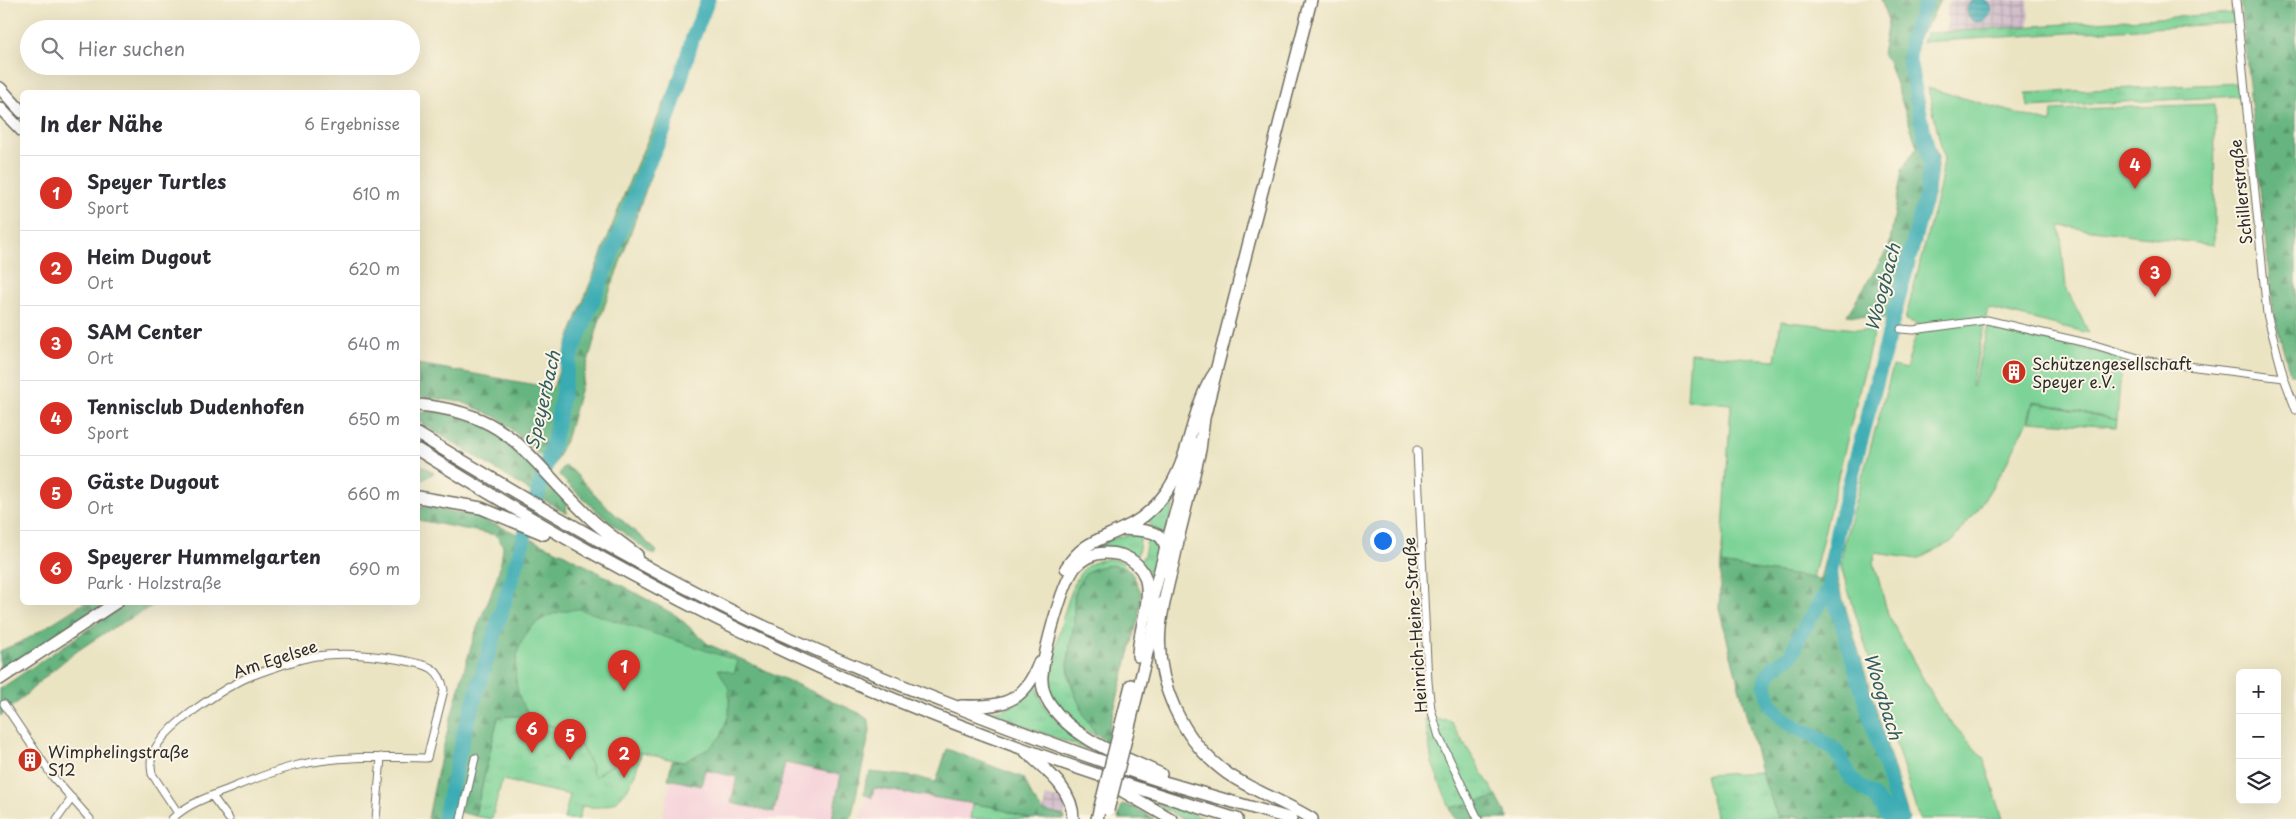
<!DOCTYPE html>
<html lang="de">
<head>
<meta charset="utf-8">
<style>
  body { margin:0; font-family:"Playpen Sans",sans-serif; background:#f7f7f7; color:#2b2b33 }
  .controls { position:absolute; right:15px; bottom:15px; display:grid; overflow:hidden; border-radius:8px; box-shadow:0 5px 20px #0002 }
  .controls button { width:45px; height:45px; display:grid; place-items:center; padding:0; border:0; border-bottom:1px solid #e1e1e2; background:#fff; color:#2b2b33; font:25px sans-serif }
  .you { position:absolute; left:1382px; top:540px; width:18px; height:18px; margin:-12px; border:4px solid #fff; border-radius:50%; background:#1a73e8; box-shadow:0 0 0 8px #1a73e833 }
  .badge { display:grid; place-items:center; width:32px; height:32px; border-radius:50%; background:#d93025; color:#fff; font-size:16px; font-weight:700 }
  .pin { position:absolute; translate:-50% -41px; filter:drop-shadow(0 1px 2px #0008) }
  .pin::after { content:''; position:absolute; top:26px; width:18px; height:15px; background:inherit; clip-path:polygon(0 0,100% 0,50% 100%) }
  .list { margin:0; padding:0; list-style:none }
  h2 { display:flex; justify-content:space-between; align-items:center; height:65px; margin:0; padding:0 20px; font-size:21px }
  h2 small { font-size:16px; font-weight:400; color:#7c7c81 }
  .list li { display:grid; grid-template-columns:32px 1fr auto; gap:15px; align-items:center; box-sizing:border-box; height:75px; padding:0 20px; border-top:1px solid #e1e1e2 }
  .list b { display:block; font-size:19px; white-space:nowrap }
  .list p { margin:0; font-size:16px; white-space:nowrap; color:#7c7c81 }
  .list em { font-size:16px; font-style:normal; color:#7c7c81 }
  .icon { flex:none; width:28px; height:28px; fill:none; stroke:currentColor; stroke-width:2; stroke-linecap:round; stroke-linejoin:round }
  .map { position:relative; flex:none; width:2296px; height:819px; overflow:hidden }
  .search { position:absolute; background:#fff; box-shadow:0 5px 20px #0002; left:20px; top:20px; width:400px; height:55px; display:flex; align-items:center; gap:12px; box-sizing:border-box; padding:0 18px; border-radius:28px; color:#7c7c81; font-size:19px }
  .panel { position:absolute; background:#fff; box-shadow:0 5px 20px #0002; left:20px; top:90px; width:400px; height:515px; border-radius:8px }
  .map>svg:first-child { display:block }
  .built { fill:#f5cfd9 }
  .industrial { fill:url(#industrial-grid) }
  .grass { fill:url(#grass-tufts); stroke:#547f61 }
  .forest { fill:url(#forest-firs); stroke:#487056 }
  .garden { fill:#7dd397; stroke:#547f61 }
  .water { fill:url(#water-rules); stroke:#326b6f }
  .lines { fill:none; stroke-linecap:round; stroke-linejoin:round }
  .river { stroke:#39abb3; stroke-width:15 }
  .minor-casing { stroke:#6e6c60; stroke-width:9 }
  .primary-casing { stroke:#6e6c60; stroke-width:14 }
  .trunk-casing { stroke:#6e6c60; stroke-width:14 }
  .minor { stroke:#fff; stroke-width:7 }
  .primary { stroke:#fff; stroke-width:11 }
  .trunk { stroke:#fff; stroke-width:11 }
  .primary-bridge-casing { stroke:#6e6c60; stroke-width:14; stroke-linecap:butt }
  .primary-bridge { stroke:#fff; stroke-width:11 }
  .labels { text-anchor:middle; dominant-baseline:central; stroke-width:4; stroke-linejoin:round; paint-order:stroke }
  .street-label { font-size:16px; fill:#2b2b2b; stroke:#fcf5e5 }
  .poi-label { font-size:16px; fill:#2b2b2b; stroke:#fcf5e5; text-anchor:start }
  .water-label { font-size:18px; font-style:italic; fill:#315e61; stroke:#fcf5e5 }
</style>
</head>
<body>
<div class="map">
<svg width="2296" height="819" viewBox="0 0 2296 819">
  <defs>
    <pattern id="industrial-grid" width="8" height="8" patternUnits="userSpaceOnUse" patternTransform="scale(1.25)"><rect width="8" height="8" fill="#d1bdcb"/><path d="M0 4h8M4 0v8" fill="none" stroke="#aa9aa5"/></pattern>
    <pattern id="grass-tufts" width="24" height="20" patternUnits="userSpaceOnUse" patternTransform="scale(1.25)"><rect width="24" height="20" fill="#7dd397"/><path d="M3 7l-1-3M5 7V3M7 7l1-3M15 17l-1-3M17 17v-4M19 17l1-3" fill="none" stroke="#6cb582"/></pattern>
    <pattern id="forest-firs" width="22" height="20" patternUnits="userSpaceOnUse" patternTransform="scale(1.25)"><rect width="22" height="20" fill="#66b580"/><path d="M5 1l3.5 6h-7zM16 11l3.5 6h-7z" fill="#549369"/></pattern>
    <pattern id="water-rules" width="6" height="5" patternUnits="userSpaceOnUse" patternTransform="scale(1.25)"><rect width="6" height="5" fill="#39abb3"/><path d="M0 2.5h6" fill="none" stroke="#308b92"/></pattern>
  </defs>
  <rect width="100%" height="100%" fill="#fcf5e5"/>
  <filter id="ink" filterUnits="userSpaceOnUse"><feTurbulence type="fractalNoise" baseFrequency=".02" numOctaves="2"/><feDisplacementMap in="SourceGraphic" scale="10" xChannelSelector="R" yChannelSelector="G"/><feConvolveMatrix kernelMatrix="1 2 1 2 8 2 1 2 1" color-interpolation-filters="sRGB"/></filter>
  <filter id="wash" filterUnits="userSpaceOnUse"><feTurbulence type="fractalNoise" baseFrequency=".0096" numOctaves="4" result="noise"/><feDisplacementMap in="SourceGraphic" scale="20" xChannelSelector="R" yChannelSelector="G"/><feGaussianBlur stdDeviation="1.12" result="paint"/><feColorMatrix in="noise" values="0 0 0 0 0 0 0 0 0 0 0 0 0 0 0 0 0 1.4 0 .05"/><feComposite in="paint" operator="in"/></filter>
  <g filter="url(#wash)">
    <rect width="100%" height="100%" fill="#ebe4c3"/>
    <path class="built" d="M 865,752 L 851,819 L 662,819 L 674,766 Z
      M 871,778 L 1057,819 L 860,819 Z"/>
    <path class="industrial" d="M 1949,0 L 2028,0 L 2029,27 L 1947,31 L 1947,7 Z
      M 1046,796 L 1062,800 L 1066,807 L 1064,816 L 1043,811 Z"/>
    <path class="grass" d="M 2234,13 L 2235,23 L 1922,42 L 1927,33 Z
      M 2240,83 L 2240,96 L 2028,107 L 2026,93 Z
      M 2034,402 L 2117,420 L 2116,427 L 2029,421 Z
      M 1179,483 L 1166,535 L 1150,528 L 1150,524 L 1147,520 Z
      M 1129,535 L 1141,535 L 1138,554 L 1135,557 C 1121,548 1112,549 1096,548 L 1095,547 L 1118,537 Z
      M 1148,536 L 1162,544 L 1153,586 L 1147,570 L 1140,561 L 1144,555 Z
      M 1109,559 L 1121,561 L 1133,575 C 1119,564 1107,564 1091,570 L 1074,595 L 1074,624 L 1068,661 L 1069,676 L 1074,692 L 1097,737 C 1082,728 1058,715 1052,696 C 1046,676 1067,592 1080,574 C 1086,564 1098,560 1109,559 Z
      M 1037,683 C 1043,721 1071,732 1101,750 L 1100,754 L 983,711 C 1008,712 1023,703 1037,683 Z
      M 510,716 L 533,717 L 574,732 L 592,767 L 591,771 L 600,774 L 601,771 L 637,752 L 641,753 C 634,785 620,814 582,806 L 579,819 L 564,819 L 570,795 L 502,780 L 492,819 L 475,816 L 498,717 Z
      M 1425,719 L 1450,720 L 1497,797 L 1450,808 L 1432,763 Z
      M 1761,772 L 1778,817 L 1794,816 L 1793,819 L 1716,819 L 1705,775 Z
      M 1157,802 L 1207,819 L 1183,819 L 1156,804 Z
      M 972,804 L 994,807 L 1030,819 L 970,819 Z"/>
    <path class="forest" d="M 701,0 L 713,0 L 600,319 L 567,437 L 553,467 L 499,418 L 462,402 L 418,396 L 418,364 L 553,388 L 572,330 L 631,177 L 670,90 L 685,43 Z
      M 1881,0 L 1940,0 L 1930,21 L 1915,41 L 1911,61 L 1914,82 L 1938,158 L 1934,192 L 1833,562 L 1838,583 L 1909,819 L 1802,819 L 1794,816 L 1778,817 L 1761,772 L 1719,608 L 1721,564 L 1820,579 L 1886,319 L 1847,315 L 1889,247 L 1902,170 L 1917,147 L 1888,61 L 1882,54 L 1888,21 Z
      M 2240,0 L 2296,0 L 2296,374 L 2290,374 L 2273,311 Z
      M 418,412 L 444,412 L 486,425 L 524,454 L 566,502 L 567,514 L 418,421 Z
      M 418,463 L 434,473 L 418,483 Z
      M 563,467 L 567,467 L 573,471 L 607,507 L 657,551 L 654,555 C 619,531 588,505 559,475 Z
      M 418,506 L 472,515 L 563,553 L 677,616 L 708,644 L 859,713 L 869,720 L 870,731 L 851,819 L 832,819 L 841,775 L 785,763 L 774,812 L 731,803 L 737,777 L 705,770 L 701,786 L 668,779 L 672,761 L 683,762 L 726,725 L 730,698 L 718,669 L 738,661 L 515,679 L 519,693 L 533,717 L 510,716 L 498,717 L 475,816 L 456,811 L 454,819 L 428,819 C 439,759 455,699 473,640 C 483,608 501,580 503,546 L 496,535 L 418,520 Z
      M 1113,565 L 1125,568 L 1133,575 L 1141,592 L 1139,616 L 1106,741 C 1086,731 1068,683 1068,660 C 1069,647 1073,635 1074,622 C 1075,606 1072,592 1082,578 C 1089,568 1101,566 1113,565 Z
      M 84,603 L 108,603 L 0,672 L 0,651 L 27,639 Z
      M 127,603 L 158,603 C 121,623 84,643 52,671 C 34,686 19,703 0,716 L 0,689 Z
      M 947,749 L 1024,778 L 1032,797 L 1043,811 L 1064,816 L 1065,819 L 1030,819 L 994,807 L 874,788 L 872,798 L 864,794 L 866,779 L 871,772 L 916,777 L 936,782 Z
      M 1497,797 L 1509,819 L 1455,819 L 1450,808 Z
      M 1122,804 L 1134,807 L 1154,819 L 1118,819 Z"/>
    <path class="garden" d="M 1928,88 L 2051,123 L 2052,110 L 2215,104 L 2214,245 L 2060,226 L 2066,288 L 2089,333 L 1988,308 L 1971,386 L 1973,386 L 1988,327 L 2002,328 L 2122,358 L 2117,420 L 2033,401 L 2028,421 L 2004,468 L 1979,508 L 1951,542 L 1918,559 L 1875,553 L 1874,562 L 1888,615 L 1941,711 L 1984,759 L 2003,819 L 1919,819 L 1841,567 L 1843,546 L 1893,366 L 1906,369 L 1919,324 L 1905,320 L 1939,190 L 1944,160 Z
      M 1781,321 L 1874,331 L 1813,578 L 1721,564 L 1731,404 L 1687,400 L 1690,353 L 1775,360 Z
      M 579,609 L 738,661 L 734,673 L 718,669 L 729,689 L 729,714 L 721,736 L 710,748 L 683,762 L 637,752 L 601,771 L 596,777 L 591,773 L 592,767 L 574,732 C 561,728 545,726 534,718 C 509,699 510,646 533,626 C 546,614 561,611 579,609 Z"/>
    <path class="water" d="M1967 10a12 12 0 1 1 24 0a12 12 0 1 1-24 0Z"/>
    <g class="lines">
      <path class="river" d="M 1830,584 L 1901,819
        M 444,819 L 464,733 L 554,440 L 568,363 L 643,174 L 664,130 L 678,88 L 692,40 L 708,0
        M 1891,819 L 1875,798 L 1851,778 L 1837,752 L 1817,737 L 1797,728 L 1781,717 L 1771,705 L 1765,687 L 1766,678 L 1774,667 L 1792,655 L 1798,638 L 1828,590 L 1837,531 L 1927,191 L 1930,161 L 1909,61 L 1911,37 L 1927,0"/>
    </g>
  </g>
  <g filter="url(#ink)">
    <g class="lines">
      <defs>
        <path id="minor" d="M 2236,0 L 2267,314 L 2284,378 L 2296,410
          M 1901,329 L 1913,330 L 1987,320 L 2095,345 L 2148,361 L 2284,378
          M 1417,450 L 1428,682 L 1431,709 L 1439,737 L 1478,819
          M 4,704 L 53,777 L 90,819
          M 212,796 L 229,819
          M 57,819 L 72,798
          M 172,819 C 187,804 210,796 229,789 C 251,780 272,772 294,766 C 337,755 383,757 427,758 L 444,690 C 439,664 424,665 402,660 C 374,655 345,652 316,656 C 301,658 253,674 240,681 C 217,693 159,730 152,756 C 150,762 151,768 152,774 L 178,813
          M 376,819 L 381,757
          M 461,819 L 475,758"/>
        <path id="primary" d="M 1177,543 L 1200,450 L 1204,418 L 1311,0
          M 1149,611 L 1194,443
          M 0,679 L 117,602
          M 1120,728 L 1131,685
          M 1128,731 L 1159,604
          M 1097,819 L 1100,807"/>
        <path id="trunk" d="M 0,88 L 22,112
          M 0,108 L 22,131
          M 418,405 C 513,413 527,459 589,517 C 603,531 621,542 637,555
          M 418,434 C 522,497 627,559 736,613 C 805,647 877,676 949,704 C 1019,731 1089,758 1161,781 C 1204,794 1248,806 1291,819
          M 418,450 C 524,516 633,578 746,633 C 903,710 1070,769 1237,819
          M 418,497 L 481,508 L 544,534
          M 1123,529 C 1161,531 1169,533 1167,572
          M 1179,535 C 1174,566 1163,597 1160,628 C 1155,683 1183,742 1228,774 C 1255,792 1285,802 1312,819
          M 1066,568 C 1083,542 1098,541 1124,528 C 1140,521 1154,509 1165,494 C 1192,458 1190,407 1216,371
          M 1138,656 C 1138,631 1153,600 1145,577 C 1141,566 1132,559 1121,555 C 1105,551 1091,552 1078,564 C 1063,577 1044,653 1042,675 C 1041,685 1044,695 1050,704 C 1074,740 1123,756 1161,774
          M 961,706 C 1001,707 1024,704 1039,663
          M 1026,752 C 1046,770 1073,789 1073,819
          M 1112,785 L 1171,819"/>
      </defs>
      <use href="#minor" class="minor-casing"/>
      <use href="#primary" class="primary-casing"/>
      <use href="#trunk" class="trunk-casing"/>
      <use href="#minor" class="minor"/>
      <use href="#primary" class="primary"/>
      <use href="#trunk" class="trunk"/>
      <defs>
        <path id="primary-bridge" d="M 1100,807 L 1120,728
          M 1108,810 L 1128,731"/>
      </defs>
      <use href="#primary-bridge" class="primary-bridge-casing"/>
      <use href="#primary-bridge" class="primary-bridge"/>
    </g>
  </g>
  <defs>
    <symbol id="building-disc" viewBox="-11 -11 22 22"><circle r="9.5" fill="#c8321e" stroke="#fcf5e5"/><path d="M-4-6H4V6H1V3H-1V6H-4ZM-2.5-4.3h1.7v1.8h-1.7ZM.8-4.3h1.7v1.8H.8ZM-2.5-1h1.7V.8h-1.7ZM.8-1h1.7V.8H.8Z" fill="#fff"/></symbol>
  </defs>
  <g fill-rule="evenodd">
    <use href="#building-disc" x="2000" y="358" width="28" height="28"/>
    <use href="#building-disc" x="16" y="746" width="28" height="28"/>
  </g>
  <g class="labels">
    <g class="street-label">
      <text transform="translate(2240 192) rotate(-96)">Schillerstraße</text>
      <text transform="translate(1414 625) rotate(-94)">Heinrich-Heine-Straße</text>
      <text transform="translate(275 658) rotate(-18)">Am Egelsee</text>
    </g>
    <g class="poi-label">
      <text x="2032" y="363">Schützengesellschaft<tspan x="2032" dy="18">Speyer e.V.</tspan></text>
      <text x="48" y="751">Wimphelingstraße<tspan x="48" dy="18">S12</tspan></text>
    </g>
    <g class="water-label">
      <text transform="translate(1882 287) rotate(-75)">Woogbach</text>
      <text transform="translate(542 400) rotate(-77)">Speyerbach</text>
      <text transform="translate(1884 696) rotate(73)">Woogbach</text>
    </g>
  </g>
</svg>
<div class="controls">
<button>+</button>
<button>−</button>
<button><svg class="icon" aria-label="layers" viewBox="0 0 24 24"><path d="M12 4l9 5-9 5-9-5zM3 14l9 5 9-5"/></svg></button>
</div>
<div class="you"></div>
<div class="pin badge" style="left:624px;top:691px">1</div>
<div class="pin badge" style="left:624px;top:778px">2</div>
<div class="pin badge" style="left:2155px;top:297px">3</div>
<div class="pin badge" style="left:2135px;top:189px">4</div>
<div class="pin badge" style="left:570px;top:760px">5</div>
<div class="pin badge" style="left:532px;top:753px">6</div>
<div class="search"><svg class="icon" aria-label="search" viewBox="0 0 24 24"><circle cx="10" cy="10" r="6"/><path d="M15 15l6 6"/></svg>Hier suchen</div>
<section class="panel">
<h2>In der Nähe<small>6 Ergebnisse</small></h2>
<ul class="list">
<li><span class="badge">1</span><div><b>Speyer Turtles</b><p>Sport</p></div><em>610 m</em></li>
<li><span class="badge">2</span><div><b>Heim Dugout</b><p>Ort</p></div><em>620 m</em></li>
<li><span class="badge">3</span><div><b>SAM Center</b><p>Ort</p></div><em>640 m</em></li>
<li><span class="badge">4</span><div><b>Tennisclub Dudenhofen</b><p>Sport</p></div><em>650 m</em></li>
<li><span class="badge">5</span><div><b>Gäste Dugout</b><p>Ort</p></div><em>660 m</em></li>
<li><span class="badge">6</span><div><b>Speyerer Hummelgarten</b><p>Park · Holzstraße</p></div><em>690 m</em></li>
</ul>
</section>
</div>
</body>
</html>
